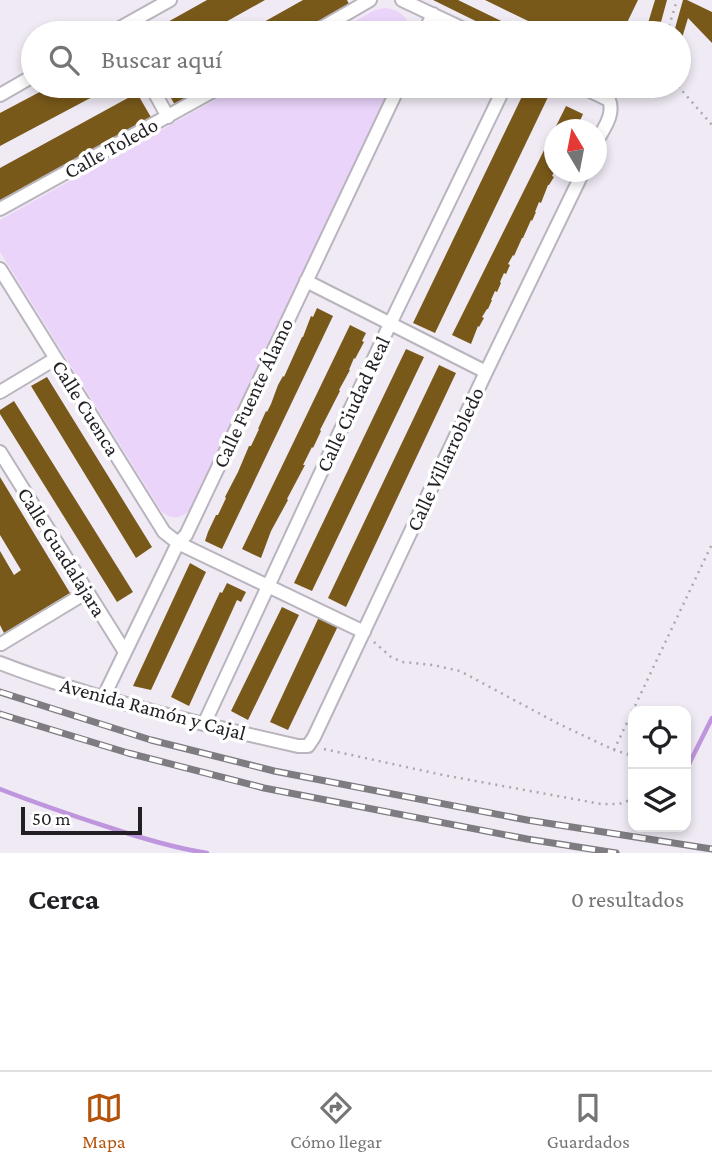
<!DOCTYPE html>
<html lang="es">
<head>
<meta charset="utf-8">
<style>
  body { margin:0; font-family:"Crimson Pro",serif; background:#f2f2f2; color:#202124 }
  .controls { position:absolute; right:21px; bottom:21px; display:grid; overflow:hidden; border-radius:14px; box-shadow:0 4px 10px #0003 }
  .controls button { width:63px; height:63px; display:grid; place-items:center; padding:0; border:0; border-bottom:2px solid #e0e0e0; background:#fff; color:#202124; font:35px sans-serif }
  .compass { position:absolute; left:544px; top:119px; width:63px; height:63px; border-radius:50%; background:#fff; box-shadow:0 4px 10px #0003; rotate:350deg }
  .scale { position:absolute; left:21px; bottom:18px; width:121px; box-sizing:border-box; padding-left:7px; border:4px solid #211f23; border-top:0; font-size:19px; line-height:24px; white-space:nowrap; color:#211f23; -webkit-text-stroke:5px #fff; paint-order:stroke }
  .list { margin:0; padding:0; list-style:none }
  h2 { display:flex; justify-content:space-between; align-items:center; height:91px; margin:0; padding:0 28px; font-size:30px }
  h2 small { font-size:23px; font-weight:400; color:#757577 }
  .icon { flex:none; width:38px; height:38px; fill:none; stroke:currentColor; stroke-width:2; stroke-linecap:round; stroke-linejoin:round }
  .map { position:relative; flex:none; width:712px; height:853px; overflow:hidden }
  .search { position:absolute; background:#fff; box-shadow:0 4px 10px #0003; left:21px; right:21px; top:21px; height:77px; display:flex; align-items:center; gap:18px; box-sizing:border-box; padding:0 24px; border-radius:38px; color:#757577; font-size:26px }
  .sheet { height:217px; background:#fff }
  nav { display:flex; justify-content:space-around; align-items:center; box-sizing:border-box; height:98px; border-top:2px solid #e0e0e0; background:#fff; font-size:19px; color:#757577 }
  nav a { display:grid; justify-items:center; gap:4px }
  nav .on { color:#b45309 }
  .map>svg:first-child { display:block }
  .green { fill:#ead4fa }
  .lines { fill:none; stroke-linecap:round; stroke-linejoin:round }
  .stream { stroke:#bf96dd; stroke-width:4.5 }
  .building { fill:#79591a }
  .street-casing { stroke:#b9b4bd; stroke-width:16 }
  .path { stroke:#aba7af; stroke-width:2.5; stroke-dasharray:2 5; stroke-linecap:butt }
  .street { stroke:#fff; stroke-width:12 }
  .rail-casing { stroke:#7e7b81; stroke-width:7 }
  .rail { stroke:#fff; stroke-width:4.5; stroke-dasharray:13; stroke-linecap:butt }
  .labels { text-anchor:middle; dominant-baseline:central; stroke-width:7; stroke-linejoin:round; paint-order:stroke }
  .street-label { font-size:21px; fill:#211f23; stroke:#fff }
</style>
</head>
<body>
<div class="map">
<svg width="712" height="853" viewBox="0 0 712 853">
  <rect width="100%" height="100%" fill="#efeaf4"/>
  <path class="green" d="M 384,8 C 400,9 409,18 412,33 L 334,33 L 375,10 Z
    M 240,86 L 391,86 L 192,507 C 183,520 169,521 160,509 L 0,252 L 0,220 Z"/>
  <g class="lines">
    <path class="stream" d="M 686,770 L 712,718
      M 0,789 C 36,803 71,815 108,827 C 141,838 173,848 207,853"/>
  </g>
  <path class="building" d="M 207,0 L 265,0 L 206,33 L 148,33 Z
    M 303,0 L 347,0 L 350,6 L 302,33 L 244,33 Z
    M 433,0 L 458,0 L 526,33 L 500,33 Z
    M 485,0 L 638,0 L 622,33 L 553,33 Z
    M 655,0 L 667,0 L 658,33 L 645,33 Z
    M 683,0 L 687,0 L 712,12 L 712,43 L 688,18 L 682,38 L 679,36 L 679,33 L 674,32 Z
    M 51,86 L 113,86 L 0,146 L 0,113 Z
    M 164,86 L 209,86 L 175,105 Z
    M 527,86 L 549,95 L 435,333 L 413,323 Z
    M 137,93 L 152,119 L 0,201 L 0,168 Z
    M 566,106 L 583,114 L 579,123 L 580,124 L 577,130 L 554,130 L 554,172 L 552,176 L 554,177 L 549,185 L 548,185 L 541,203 L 539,202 L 535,212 L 536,212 L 532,221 L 531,220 L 523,238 L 522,238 L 514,256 L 513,255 L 508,264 L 510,265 L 506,274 L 504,273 L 500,282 L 501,283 L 497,292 L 495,291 L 491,300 L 492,300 L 488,309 L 487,309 L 482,317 L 484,318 L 479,327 L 478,326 L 471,344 L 452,335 Z
    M 317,308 L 333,316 L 222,549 L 205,541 L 208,532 L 216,515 L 218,515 L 226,498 L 225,497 L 238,472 L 249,446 L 251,446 L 259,429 L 258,429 L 266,411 L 267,412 L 271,404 L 278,385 L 283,376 L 284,377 L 302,337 L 303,337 L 311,316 L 313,317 Z
    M 350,325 L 366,333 L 362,341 L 364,342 L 355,359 L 354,358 L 349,370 L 350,370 L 339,390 L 340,391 L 320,430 L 321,431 L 313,448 L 312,447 L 303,465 L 305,465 L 287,499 L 288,500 L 271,531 L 261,558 L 242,549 Z
    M 406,349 L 424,357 L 312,591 L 294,583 Z
    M 439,365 L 456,373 L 346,607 L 328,598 Z
    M 47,377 L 152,547 L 136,558 L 31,386 Z
    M 14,401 L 133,592 L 117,602 L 0,414 L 0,410 Z
    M 0,477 L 70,593 L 4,633 L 0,625 L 0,551 L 14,575 L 21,570 L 0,535 Z
    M 190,563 L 206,572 L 151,690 L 133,686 Z
    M 227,583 L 246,592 L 241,602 L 237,600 L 189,706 L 171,697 L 220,592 L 222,593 Z
    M 282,607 L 299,615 L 248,720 L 231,711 Z
    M 319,617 L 338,626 L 288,730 L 270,722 Z"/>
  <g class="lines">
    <defs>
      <path id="street" d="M 402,0 L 472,33
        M 111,33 L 170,0
        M 313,33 L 370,0
        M 424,33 L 433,14
        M 151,86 L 168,117
        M 580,86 L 609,100 C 615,115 603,129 596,143
        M 0,95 L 33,76
        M 0,209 L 222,86
        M 0,269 L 164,532 L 178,543 L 364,632
        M 306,281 L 486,372
        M 0,392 L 55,359
        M 0,452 L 125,652
        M 1,644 L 87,592
        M 0,663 C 96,700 197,723 298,746 L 308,746 L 314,737 L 486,372 L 583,172
        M 103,698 L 178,543 L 186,535 L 399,86
        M 204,724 L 390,324 L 505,86"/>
    </defs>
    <use href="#street" class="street-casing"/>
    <path class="path" d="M 667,33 L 677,0
      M 678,86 L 712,125
      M 374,642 L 391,657 L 403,662 L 433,665 L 460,671 L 557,723 L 614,750 L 633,756
      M 324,749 L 443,775 L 601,804 L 619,804 L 633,799
      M 614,750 L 712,544"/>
    <use href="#street" class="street"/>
    <defs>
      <path id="rail" d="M 0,692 L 151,740 L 274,771 L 527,820 L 712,849
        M 0,714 L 128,753 L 264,788 L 527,839 L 616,853"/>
    </defs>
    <use href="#rail" class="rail-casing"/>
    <use href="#rail" class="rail"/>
  </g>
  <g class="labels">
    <g class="street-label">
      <text transform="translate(111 148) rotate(-29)">Calle Toledo</text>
      <text transform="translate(253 393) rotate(-65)">Calle Fuente Álamo</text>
      <text transform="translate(353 404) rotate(-65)">Calle Ciudad Real</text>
      <text transform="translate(86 408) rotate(58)">Calle Cuenca</text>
      <text transform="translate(445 459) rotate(-65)">Calle Villarrobledo</text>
      <text transform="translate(62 552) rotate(58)">Calle Guadalajara</text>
      <text transform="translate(153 709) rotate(15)">Avenida Ramón y Cajal</text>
    </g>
  </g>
</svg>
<div class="controls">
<button><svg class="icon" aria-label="locate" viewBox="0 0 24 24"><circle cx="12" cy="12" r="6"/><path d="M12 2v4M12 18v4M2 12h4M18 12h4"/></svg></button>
<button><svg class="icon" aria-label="layers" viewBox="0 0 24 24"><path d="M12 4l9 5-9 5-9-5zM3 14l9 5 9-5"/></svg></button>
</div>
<svg class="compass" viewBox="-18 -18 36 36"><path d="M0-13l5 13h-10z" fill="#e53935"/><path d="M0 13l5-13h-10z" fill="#757577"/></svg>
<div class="scale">50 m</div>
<div class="search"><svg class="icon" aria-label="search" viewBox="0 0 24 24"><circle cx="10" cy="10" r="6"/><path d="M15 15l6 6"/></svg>Buscar aquí</div>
</div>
<section class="sheet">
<h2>Cerca<small>0 resultados</small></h2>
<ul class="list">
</ul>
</section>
<nav>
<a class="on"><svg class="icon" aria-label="map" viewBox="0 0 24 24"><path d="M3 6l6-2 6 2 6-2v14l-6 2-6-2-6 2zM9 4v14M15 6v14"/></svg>Mapa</a>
<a><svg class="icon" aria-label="directions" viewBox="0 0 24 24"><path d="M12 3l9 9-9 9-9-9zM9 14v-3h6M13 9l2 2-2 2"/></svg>Cómo llegar</a>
<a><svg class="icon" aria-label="saved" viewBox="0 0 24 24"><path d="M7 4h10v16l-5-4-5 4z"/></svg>Guardados</a>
</nav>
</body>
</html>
